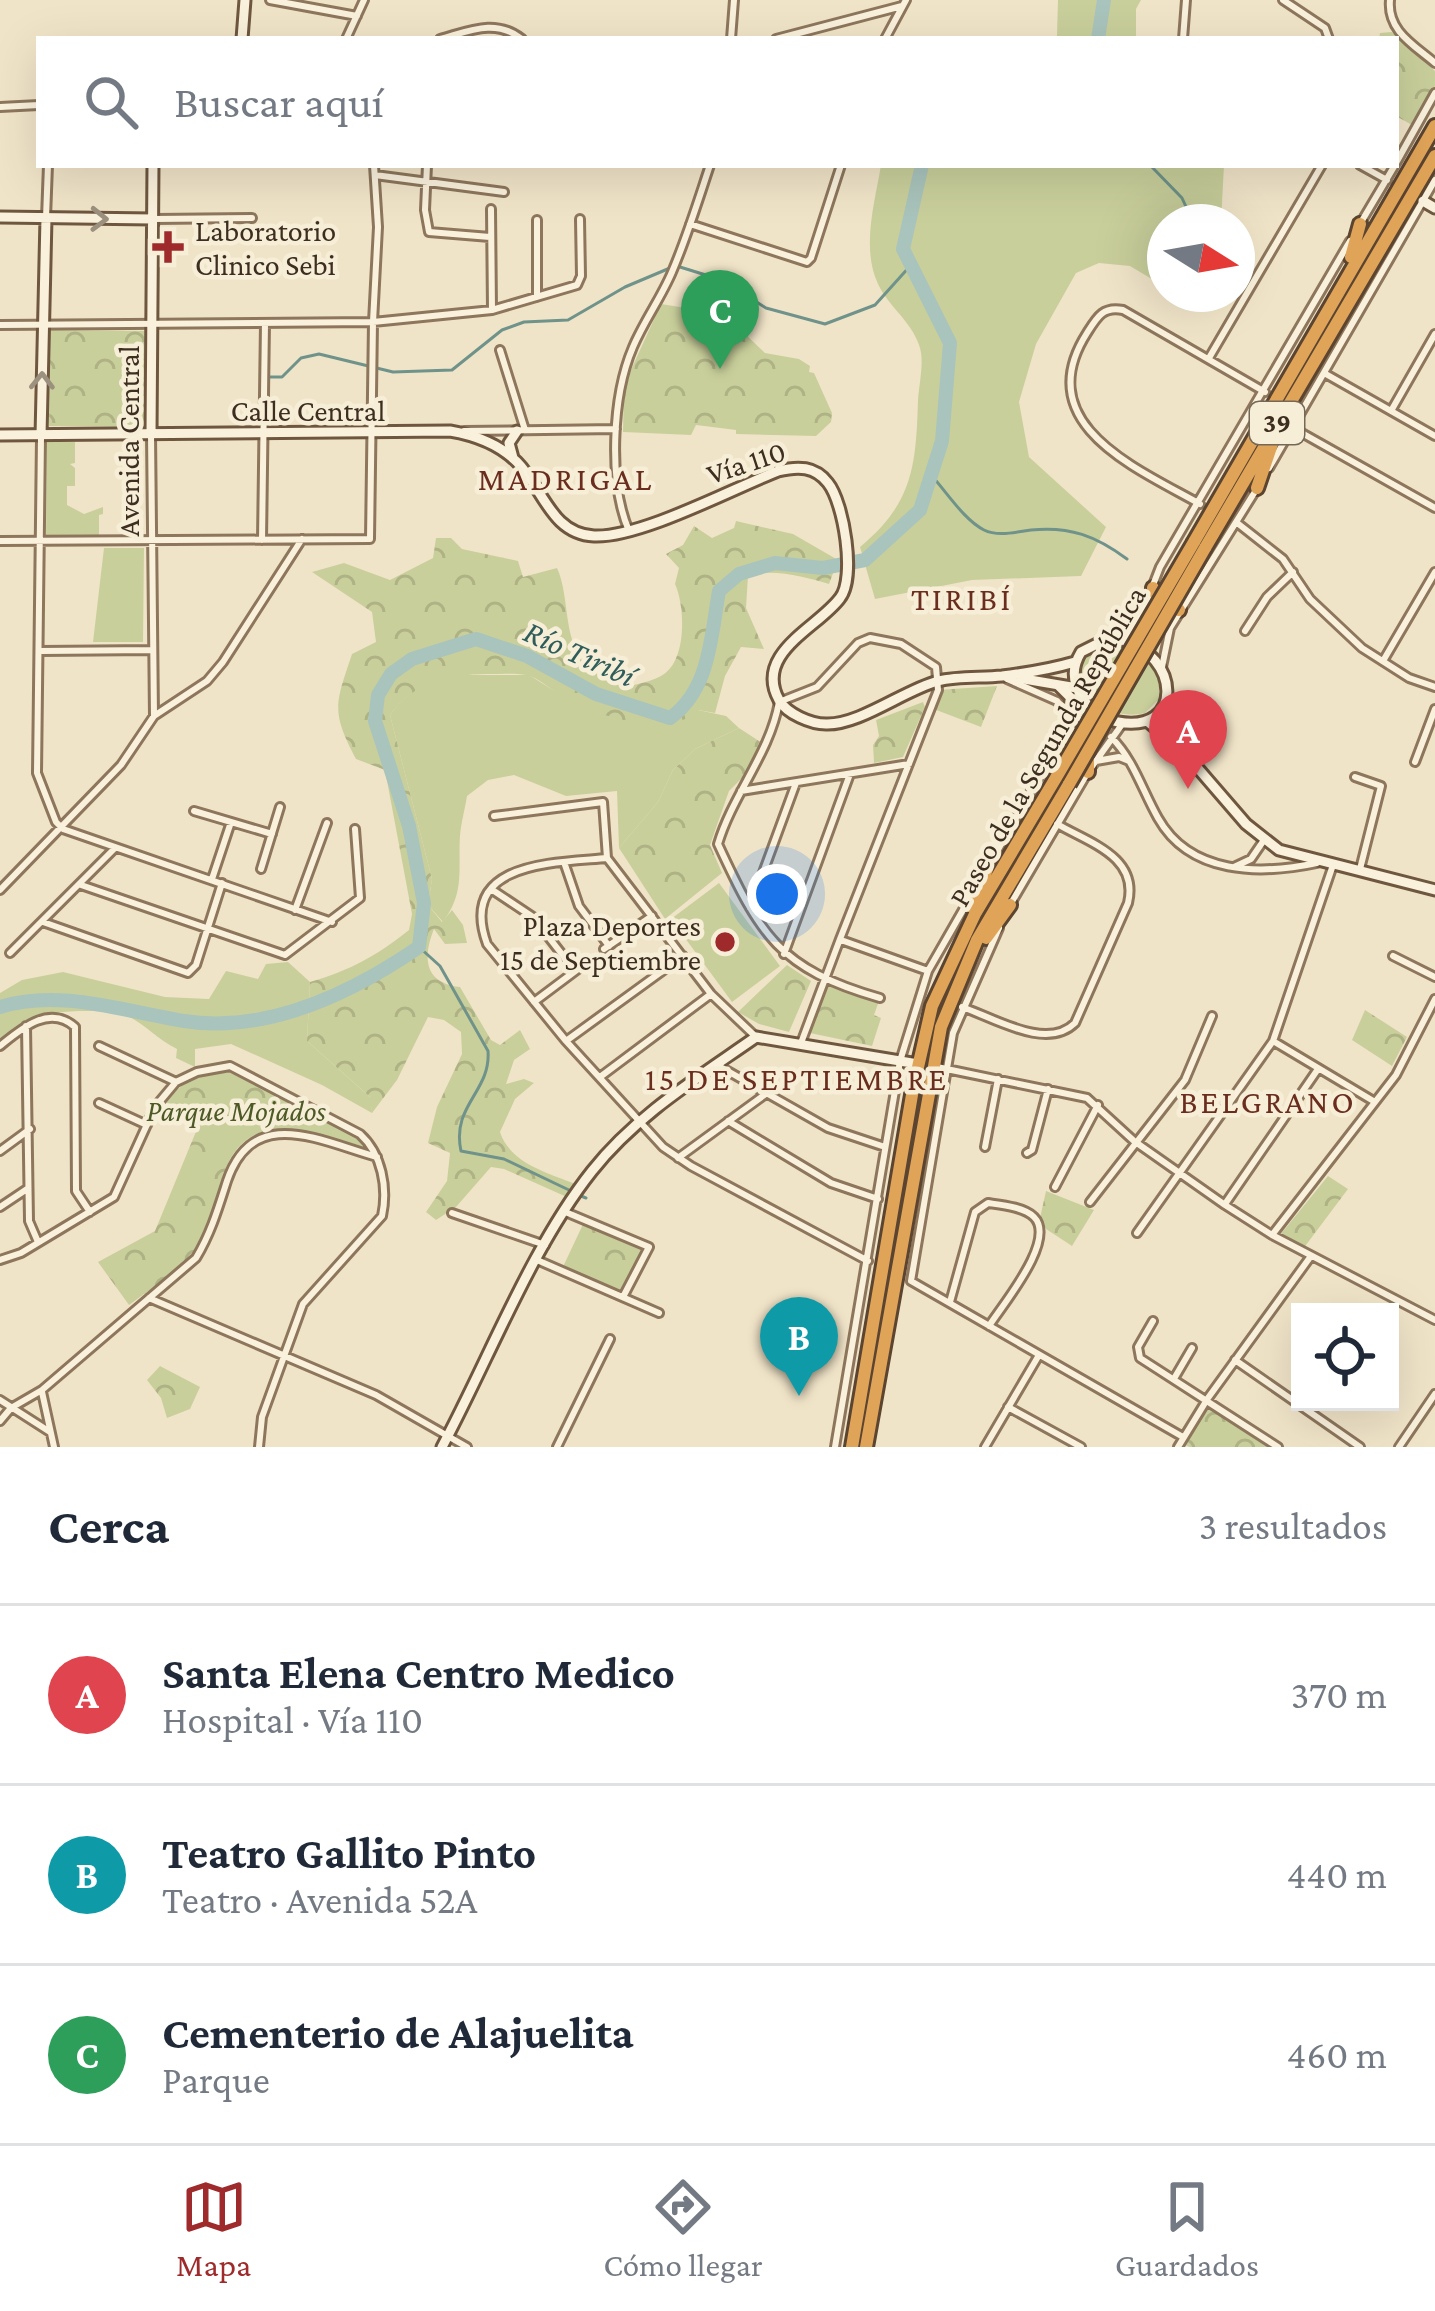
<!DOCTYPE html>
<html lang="es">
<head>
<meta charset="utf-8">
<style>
  body { margin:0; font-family:"Crimson Pro",serif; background:#f2f2f3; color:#1f2937 }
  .controls { position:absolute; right:36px; bottom:36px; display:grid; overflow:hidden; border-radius:0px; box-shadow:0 12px 48px #0002 }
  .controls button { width:108px; height:108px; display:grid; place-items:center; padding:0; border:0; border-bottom:3px solid #e0e1e3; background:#fff; color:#1f2937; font:60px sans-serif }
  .compass { position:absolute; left:1147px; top:204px; width:108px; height:108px; border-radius:50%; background:#fff; box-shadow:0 12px 48px #0002; rotate:101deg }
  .you { position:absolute; left:777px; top:894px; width:42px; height:42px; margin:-30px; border:9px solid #fff; border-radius:50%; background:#1a73e8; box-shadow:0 0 0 18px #1a73e833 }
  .badge { display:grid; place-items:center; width:78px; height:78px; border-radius:50%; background:#9e2a2b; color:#fff; font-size:39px; font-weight:700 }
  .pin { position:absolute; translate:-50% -99px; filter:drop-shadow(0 3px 6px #0008) }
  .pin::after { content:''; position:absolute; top:63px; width:42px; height:36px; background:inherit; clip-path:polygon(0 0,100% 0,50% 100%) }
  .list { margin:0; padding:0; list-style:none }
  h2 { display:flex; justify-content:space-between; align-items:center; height:156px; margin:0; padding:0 48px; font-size:51px }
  h2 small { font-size:39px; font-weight:400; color:#747a83 }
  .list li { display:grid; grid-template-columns:78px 1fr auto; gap:36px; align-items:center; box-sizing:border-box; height:180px; padding:0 48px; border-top:3px solid #e0e1e3 }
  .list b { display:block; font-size:45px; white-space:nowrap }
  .list p { margin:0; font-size:39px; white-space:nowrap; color:#747a83 }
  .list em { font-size:39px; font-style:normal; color:#747a83 }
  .icon { flex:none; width:66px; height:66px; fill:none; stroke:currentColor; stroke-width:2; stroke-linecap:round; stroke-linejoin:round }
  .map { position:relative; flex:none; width:1435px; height:1447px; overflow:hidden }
  .search { position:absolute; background:#fff; box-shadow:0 12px 48px #0002; left:36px; right:36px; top:36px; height:132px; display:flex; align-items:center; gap:30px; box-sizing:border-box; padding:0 42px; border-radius:0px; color:#747a83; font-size:45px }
  .sheet { height:696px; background:#fff }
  nav { display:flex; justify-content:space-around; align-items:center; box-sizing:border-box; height:168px; border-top:3px solid #e0e1e3; background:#fff; font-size:33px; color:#747a83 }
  nav a { display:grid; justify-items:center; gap:6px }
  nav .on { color:#9e2a2b }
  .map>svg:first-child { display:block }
  .green { fill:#c9cf9b }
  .forest { fill:url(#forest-crowns) }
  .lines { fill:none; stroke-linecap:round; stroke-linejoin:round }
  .stream { stroke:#6f938a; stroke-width:3 }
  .river { stroke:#a9c4bc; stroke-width:14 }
  .street-casing { stroke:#8d765c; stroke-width:12 }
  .secondary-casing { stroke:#6f573f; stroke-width:15 }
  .highway-casing { stroke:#5b4430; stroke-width:18 }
  .street { stroke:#faf1dc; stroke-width:6 }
  .secondary { stroke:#faf1dc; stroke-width:9 }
  .highway { stroke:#e0a458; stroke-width:12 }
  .highway-bridge-casing { stroke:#5b4430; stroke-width:18; stroke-linecap:butt }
  .highway-bridge { stroke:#e0a458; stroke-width:12 }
  .oneway { stroke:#9c907e }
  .poi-dot { fill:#9e2a2b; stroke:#f7eed8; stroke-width:4.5 }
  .labels { text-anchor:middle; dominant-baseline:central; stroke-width:9; stroke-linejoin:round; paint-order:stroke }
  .shield { fill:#f7eed8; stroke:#756857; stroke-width:3 }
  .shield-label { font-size:27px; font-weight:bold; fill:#3d2e20 }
  .poi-label { font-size:30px; fill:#3d2e20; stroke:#f7eed8; text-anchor:start }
  .street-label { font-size:30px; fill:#3d2e20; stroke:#f7eed8 }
  .park-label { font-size:30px; font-style:italic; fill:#4d5a26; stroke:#f7eed8 }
  .neighbourhood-label { font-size:33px; letter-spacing:3px; fill:#6b2e1e; stroke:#f7eed8 }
  .water-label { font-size:33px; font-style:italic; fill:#2f5d5a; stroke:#f7eed8 }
</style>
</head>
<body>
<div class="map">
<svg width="1435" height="1447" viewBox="0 0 1435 1447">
  <defs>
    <pattern id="forest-crowns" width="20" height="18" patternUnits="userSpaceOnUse" patternTransform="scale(3)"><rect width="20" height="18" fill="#c9cf9b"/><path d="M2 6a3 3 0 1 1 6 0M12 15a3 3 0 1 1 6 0" fill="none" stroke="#aeb285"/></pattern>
  </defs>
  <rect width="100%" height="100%" fill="#f0e4c8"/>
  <path class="green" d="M 1058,0 L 1141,0 L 1136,9 L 1136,39 L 999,39 L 1057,36 Z
    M 881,165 L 1224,165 L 1221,222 L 1165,222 L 1165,287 L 1130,266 L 1099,263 L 1076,273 L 1036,344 L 1019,402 L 1029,457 L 1106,527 L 1081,576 L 972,580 L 875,599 L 860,547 C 913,503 916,466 918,400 C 919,384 925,360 919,345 C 911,321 888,306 878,284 C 861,248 875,202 881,165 Z
    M 47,441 L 75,442 L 75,463 L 70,464 L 75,468 L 75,486 L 67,486 L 67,505 L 84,514 L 103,507 L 103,514 L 99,515 L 99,537 L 46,537 Z
    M 104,548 L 144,548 L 143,642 L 93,642 Z
    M 1119,644 L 1138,652 L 1159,677 L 1159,699 L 1145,713 C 1087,727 1043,646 1119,644 Z
    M 446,675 L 529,675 L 569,700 L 698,710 L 726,716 L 739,728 L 695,749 L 673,770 L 658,802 L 619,848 L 617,791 L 566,796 L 514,775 L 488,780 L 467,796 C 465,809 461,823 460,836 C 458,871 465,892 443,922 L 428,905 L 432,879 L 390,715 C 406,694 421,684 446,675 Z
    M 719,883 L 780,966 L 732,1002 L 671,919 Z
    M 288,962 L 310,982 L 307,1041 L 371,1098 L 372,1113 L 322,1085 L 231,1044 L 195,1049 L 195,1067 L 176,1058 L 177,1049 C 158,1040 146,1025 128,1016 C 109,1008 51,1010 31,1018 C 20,1022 10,1034 0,1041 L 0,993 L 22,980 L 63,972 L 165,997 L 209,999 L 226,971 L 258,979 L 266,964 Z"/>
  <path class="forest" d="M 1392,32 L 1435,71 L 1435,86 L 1412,125 L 1396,116 L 1396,39 L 1379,39 L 1380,33 Z
    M 661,304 L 724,314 L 765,353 L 799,359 L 810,366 L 809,372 L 814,373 L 832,413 L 831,422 L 816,436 L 736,434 L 736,430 L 696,425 L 691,435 L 623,432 L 624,385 Z
    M 50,330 L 147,331 L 146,427 L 49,426 Z
    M 736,521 L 793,534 L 838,560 L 829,584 C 805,577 772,568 748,576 L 746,608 L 764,649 L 741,647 L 725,676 L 715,713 L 698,710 C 670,740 598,716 566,699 C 553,692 540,678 526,675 C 514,673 500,674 488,674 C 446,675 417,680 390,715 L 432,879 L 428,905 L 442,922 L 452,910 L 463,925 L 467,943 L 445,944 L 434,929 C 422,959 425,983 460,987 L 491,1040 L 500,1045 L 520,1030 L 530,1049 L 514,1060 L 506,1084 L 524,1079 L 534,1083 L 515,1099 L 500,1132 C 511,1165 550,1173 580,1186 L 569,1198 L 504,1169 L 491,1167 L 456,1207 L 436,1220 L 426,1212 L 447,1181 L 450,1153 L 428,1143 L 437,1107 L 462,1054 L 461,1032 L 444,1020 L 428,1017 L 397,1080 L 372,1113 L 370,1097 L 307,1041 L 310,982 C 351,970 376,956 409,930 L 412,914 L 385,770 L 356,759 C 331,711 335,705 352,654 L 376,642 L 372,612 L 312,572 L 344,563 L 390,580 L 433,558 L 436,538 L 451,538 L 462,549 L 518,561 L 523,577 L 557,568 C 571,598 561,646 591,670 C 602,678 616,680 628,687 C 639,683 654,681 664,674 C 687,658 685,606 675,584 L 679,568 L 666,554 L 683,545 L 694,526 L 712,538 L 734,528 Z
    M 997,686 L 981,727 L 931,708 L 938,690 Z
    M 923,702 L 925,707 L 903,757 L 874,763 L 873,745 L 879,736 L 876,720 Z
    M 739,728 L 762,743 L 749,771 L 729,791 L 710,845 L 722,873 L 665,919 L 619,848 L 658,802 L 673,770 L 695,749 Z
    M 787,965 L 811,981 L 789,1032 L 759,1024 L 738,1012 Z
    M 829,982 L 879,1001 L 874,1015 L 881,1018 L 872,1046 L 810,1033 Z
    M 1365,1010 L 1407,1037 L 1392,1066 L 1352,1040 Z
    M 234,1073 L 360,1139 L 370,1150 C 319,1135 249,1102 224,1173 C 215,1199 212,1228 194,1251 C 179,1272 150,1289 129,1305 L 98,1262 L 155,1231 L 202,1117 L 165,1102 C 184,1079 204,1071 234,1073 Z
    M 1328,1176 L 1348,1189 L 1303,1249 L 1280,1235 Z
    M 1046,1191 L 1094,1210 L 1072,1246 L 1046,1229 L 1040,1218 Z
    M 585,1220 L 649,1247 L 623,1297 L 561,1271 Z
    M 160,1366 L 200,1387 L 190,1409 L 167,1418 L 161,1398 L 147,1380 Z
    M 1207,1403 L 1267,1447 L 1189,1447 L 1182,1443 Z"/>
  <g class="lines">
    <path class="stream" d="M 1150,165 L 1182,198 L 1193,222
      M 680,267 L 722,280 L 766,308 L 825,324 L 875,305 L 911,265
      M 1196,294 L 1198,299
      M 270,377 L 282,377 L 301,358 L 319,354 L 393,372 L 452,370 L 502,330 L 524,322 L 568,320 L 625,287 L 670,268
      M 931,475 C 946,491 964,520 984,530 C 998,537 1016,532 1031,530 C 1070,526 1096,536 1127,559
      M 419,947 L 440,966 L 488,1051 C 491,1092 451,1105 461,1151 L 504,1159 L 571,1191
      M 581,1196 L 586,1198"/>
    <path class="river" d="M 1098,39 L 1104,0
      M 0,1007 C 59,988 126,1012 184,1021 C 268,1034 352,993 419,947 L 424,903 L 409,826 L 375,721 L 378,695 L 391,674 L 412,659 L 476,639 L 527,656 L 596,694 L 670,718 C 710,690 711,636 719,591 L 739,574 L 775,563 L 823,568 L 865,560 L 920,510 L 942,441 L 950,343 L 903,249 L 922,165"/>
    <defs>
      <path id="street" d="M 270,0 L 357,16
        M 1283,0 L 1325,28 L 1329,39
        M 1390,0 C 1387,31 1414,45 1435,63
        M 346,39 L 364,0
        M 440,39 C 469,31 495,18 522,39
        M 731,39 L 734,0
        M 776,39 L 902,6
        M 885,39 L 906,0
        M 1183,39 L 1186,0
        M 0,107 L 39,105
        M 1396,163 L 1435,93
        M 427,165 L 425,210 L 429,232 L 490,237
        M 1360,165 L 1387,180
        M 375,175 L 504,192
        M 491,209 L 492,310
        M 46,218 L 48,165
        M 154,219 L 252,218
        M 537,220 L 537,297
        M 690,224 L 807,262 L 811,258 L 841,165
        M 1360,224 L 1395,165
        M 0,325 L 373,322 L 492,310 L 577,285 L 581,276 L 580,219
        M 500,350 L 525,430
        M 1209,358 L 1322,165
        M 1324,373 L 1435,436
        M 1391,411 L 1435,334
        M 1293,428 L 1435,508
        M 464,431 L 616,429
        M 151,434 L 154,716
        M 41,437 L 37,773 L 56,822 L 63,829
        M 1269,468 L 1435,180
        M 1200,504 C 1136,468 1029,424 1087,333 C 1097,317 1103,306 1123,310 L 1265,392
        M 1236,522 L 1283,559 L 1310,599 L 1362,648 L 1409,678 L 1435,687
        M 629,531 C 608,482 612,396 633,347 C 644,321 661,298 672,272 C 687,237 698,201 710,165
        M 262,540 L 265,323
        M 0,541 L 370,539 L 373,322 L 378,227 L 374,165
        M 1245,631 L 1267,597 L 1293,572
        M 1123,640 L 1141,616 L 1160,567 L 1350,241
        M 40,651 L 153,650
        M 1383,661 L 1435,572
        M 1162,667 L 1170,628 L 1256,490
        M 1007,679 L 1057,701 L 1071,718
        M 1111,737 C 1134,760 1142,790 1158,818 C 1190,875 1260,875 1317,863
        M 1096,761 L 1119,757 L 1129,761
        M 1415,762 L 1435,709
        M 1355,777 L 1381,786 L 1360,869
        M 741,791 L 909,764
        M 194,811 L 272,834
        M 494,816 L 603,802 L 607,858 L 711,994 L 756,1037
        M 63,829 L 332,922
        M 607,858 C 555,863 457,861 487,944 L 566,1041 L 663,1147 L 691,1166 L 868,1261
        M 564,862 L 579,906 L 609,946
        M 1234,867 L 1251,859 L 1264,840
        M 261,869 L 280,807
        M 987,869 L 1083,699
        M 212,879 L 231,822
        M 81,885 L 285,955 L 360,898 L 355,829
        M 491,889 L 533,917 L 575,971
        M 0,890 L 121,765 L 154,716 L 207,681 L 223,662 L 302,539
        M 1010,905 L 1088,772 L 1123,723
        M 750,908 L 796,783
        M 295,910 L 327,823
        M 43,922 L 188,973 L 196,965 L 222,883
        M 999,928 L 953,1033 L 911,1281 L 1183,1437
        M 841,940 L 928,971
        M 604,949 L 652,916
        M 10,953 L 115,848
        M 784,954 L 850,774
        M 1393,956 L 1435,977
        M 534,1002 L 578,969
        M 962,1007 C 994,1018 1047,1051 1075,1023 L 1128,903 C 1139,857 1090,843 1057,824
        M 26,1026 L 29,1221 L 38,1242
        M 566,1041 L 683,956
        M 1273,1041 L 1375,1102
        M 801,1043 L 840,939 L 938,690 L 936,667 L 901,644 L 870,638 L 858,643 L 817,687 L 779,702 C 770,753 733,794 718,844 C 760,935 779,969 880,998
        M 0,1046 C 21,1029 49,1004 75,1027 L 76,1191 L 90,1212
        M 99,1046 L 176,1082
        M 717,1065 L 828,1128 L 885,1147
        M 932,1066 L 1087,1098 L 1134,1141 L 1225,1205 L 1272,1235 L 1435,1320
        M 600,1077 L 711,994
        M 99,1103 L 147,1125
        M 728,1121 L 831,1183 L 878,1199
        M 985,1147 L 998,1079
        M 0,1151 L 30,1129
        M 1027,1153 L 1032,1150 L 1048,1089
        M 678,1158 L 767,1093
        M 1055,1187 L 1098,1105
        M 1090,1202 L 1185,1080 L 1212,1016
        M 1225,1204 L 1318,1069
        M 0,1207 L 27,1189
        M 563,1211 L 649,1247 L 623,1297
        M 452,1213 L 545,1245
        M 1137,1233 L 1273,1041 L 1333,865
        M 1272,1235 L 1396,1075 L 1435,999
        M 0,1260 L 21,1253 L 114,1197 L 155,1107 L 176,1082 L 197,1072 L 230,1066 L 360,1134 C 382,1154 388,1188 382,1216 L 303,1304 L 262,1417 L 259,1447
        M 537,1260 L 659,1313
        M 149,1298 L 376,1395 L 467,1447
        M 950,1302 L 975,1212 L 988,1203 C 1002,1205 1024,1207 1034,1217 C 1057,1240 1003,1304 989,1326
        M 1153,1321 L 1138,1347 L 1140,1358 L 1278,1447
        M 1235,1360 L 1360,1447
        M 1175,1377 L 1192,1348
        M 42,1392 L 54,1447
        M 0,1400 L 50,1432
        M 1008,1407 L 1081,1447
        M 0,1421 L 11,1408 L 42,1390 L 196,1258 C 211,1233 218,1209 227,1181 C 253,1104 320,1141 377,1157
        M 557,1447 L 610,1339
        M 835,1447 L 900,1061 L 928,971 L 971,896
        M 985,1447 L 1039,1355
        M 1178,1447 L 1208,1398 L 1311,1256
        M 1399,1447 L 1435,1394"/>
      <path id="secondary" d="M 242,39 L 245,0
        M 1423,201 L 1435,208
        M 0,217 L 153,219
        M 151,434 L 153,165
        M 0,435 L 450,431 C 474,435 499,444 517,462 C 543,488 551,534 594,536 C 640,538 732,489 778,471 C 798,466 815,466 828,483 C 844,503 856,578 840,598 C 819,627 753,653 779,700 C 787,714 811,724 826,724 C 860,725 904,690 938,681 C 958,676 981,678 1002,676 C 1027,673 1051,669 1075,662
        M 41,436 L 46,218
        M 513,458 L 509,443 L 517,431
        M 1122,640 C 1180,655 1185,734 1118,722 C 1103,719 1089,709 1081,696 C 1072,680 1072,667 1081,652 L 1103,641 Z
        M 1012,677 L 1077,688
        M 1058,685 L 1070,697 L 1072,721
        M 1163,708 L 1177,741
        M 1147,721 L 1183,751 L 1246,824 L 1279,850 L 1435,890
        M 442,1447 C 489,1359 531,1248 592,1171 C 636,1115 699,1077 756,1037 L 918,1064"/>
      <path id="highway" d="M 1351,257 L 1360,224
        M 1257,488 L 1272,444
        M 1194,542 L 1435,126
        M 1205,548 L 1435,156
        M 1153,588 L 1161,605 L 1179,610
        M 1054,753 L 1066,746 L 1080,747 L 1088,757 L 1088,772
        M 972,907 L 987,869
        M 986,938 L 1010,905
        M 852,1447 L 913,1089 L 932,1006 L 975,914 L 1057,776
        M 866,1447 L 941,1027 L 977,940 L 1069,784"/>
    </defs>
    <use href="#street" class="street-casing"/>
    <use href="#secondary" class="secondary-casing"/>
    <use href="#highway" class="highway-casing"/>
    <use href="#street" class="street"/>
    <use href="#secondary" class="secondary"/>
    <use href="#highway" class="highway"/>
    <defs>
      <path id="highway-bridge" d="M 1057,776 L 1194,542
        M 1069,784 L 1205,548"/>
    </defs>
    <use href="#highway-bridge" class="highway-bridge-casing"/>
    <use href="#highway-bridge" class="highway-bridge"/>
  </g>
  <defs><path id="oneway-chevron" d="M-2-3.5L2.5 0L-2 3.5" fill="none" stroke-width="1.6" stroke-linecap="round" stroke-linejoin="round" transform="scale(3)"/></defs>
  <g class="oneway">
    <use href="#oneway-chevron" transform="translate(99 219) rotate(1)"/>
    <use href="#oneway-chevron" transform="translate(42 381) rotate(-89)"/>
  </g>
  <g class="poi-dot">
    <path d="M162 229h12v12h12v12h-12v12h-12v-12h-12v-12h12z"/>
    <circle cx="725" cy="942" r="12"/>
  </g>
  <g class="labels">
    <rect class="shield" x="1250" y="402" width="54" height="42" rx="9"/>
    <g class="shield-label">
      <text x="1277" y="423">39</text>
    </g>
    <g class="poi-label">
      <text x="195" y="230">Laboratorio<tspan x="195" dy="34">Clinico Sebi</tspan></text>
      <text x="701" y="925" text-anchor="end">Plaza Deportes<tspan x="701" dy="34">15 de Septiembre</tspan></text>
    </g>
    <g class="street-label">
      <text x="308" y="410">Calle Central</text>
      <text transform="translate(128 441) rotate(-90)">Avenida Central</text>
      <text transform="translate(746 462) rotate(-18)">Vía 110</text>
      <text transform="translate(1047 746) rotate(-60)">Paseo de la Segunda República</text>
    </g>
    <g class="park-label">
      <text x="236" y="1110">Parque Mojados</text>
    </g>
    <g class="neighbourhood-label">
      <text x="566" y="478">MADRIGAL</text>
      <text x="962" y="598">TIRIBÍ</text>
      <text x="797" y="1078">15 DE SEPTIEMBRE</text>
      <text x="1268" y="1101">BELGRANO</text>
    </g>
    <g class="water-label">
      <text transform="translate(580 653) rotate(24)">Río Tiribí</text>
    </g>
  </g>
</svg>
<div class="controls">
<button><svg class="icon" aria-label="locate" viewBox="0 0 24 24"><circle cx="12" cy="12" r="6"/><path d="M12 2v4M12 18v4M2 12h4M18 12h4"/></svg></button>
</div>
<svg class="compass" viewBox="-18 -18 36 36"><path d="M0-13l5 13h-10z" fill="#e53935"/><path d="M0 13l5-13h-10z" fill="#747a83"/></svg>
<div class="you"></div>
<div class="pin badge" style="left:1188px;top:789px;background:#e0444e">A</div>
<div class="pin badge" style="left:799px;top:1396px;background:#0f9aa8">B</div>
<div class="pin badge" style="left:720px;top:369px;background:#2e9e5b">C</div>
<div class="search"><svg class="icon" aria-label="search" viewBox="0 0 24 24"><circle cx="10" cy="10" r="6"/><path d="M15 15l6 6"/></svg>Buscar aquí</div>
</div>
<section class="sheet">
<h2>Cerca<small>3 resultados</small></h2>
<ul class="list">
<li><span class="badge" style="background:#e0444e">A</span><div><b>Santa Elena Centro Medico</b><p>Hospital · Vía 110</p></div><em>370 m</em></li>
<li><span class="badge" style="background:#0f9aa8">B</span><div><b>Teatro Gallito Pinto</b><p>Teatro · Avenida 52A</p></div><em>440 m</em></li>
<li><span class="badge" style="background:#2e9e5b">C</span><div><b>Cementerio de Alajuelita</b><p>Parque</p></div><em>460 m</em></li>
</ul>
</section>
<nav>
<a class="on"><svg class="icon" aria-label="map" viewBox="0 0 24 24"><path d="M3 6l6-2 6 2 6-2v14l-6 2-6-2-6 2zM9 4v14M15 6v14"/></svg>Mapa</a>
<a><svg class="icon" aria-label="directions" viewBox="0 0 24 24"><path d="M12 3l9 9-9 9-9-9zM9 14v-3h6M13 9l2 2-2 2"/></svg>Cómo llegar</a>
<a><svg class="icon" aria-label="saved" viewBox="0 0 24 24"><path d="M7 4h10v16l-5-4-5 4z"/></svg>Guardados</a>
</nav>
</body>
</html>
